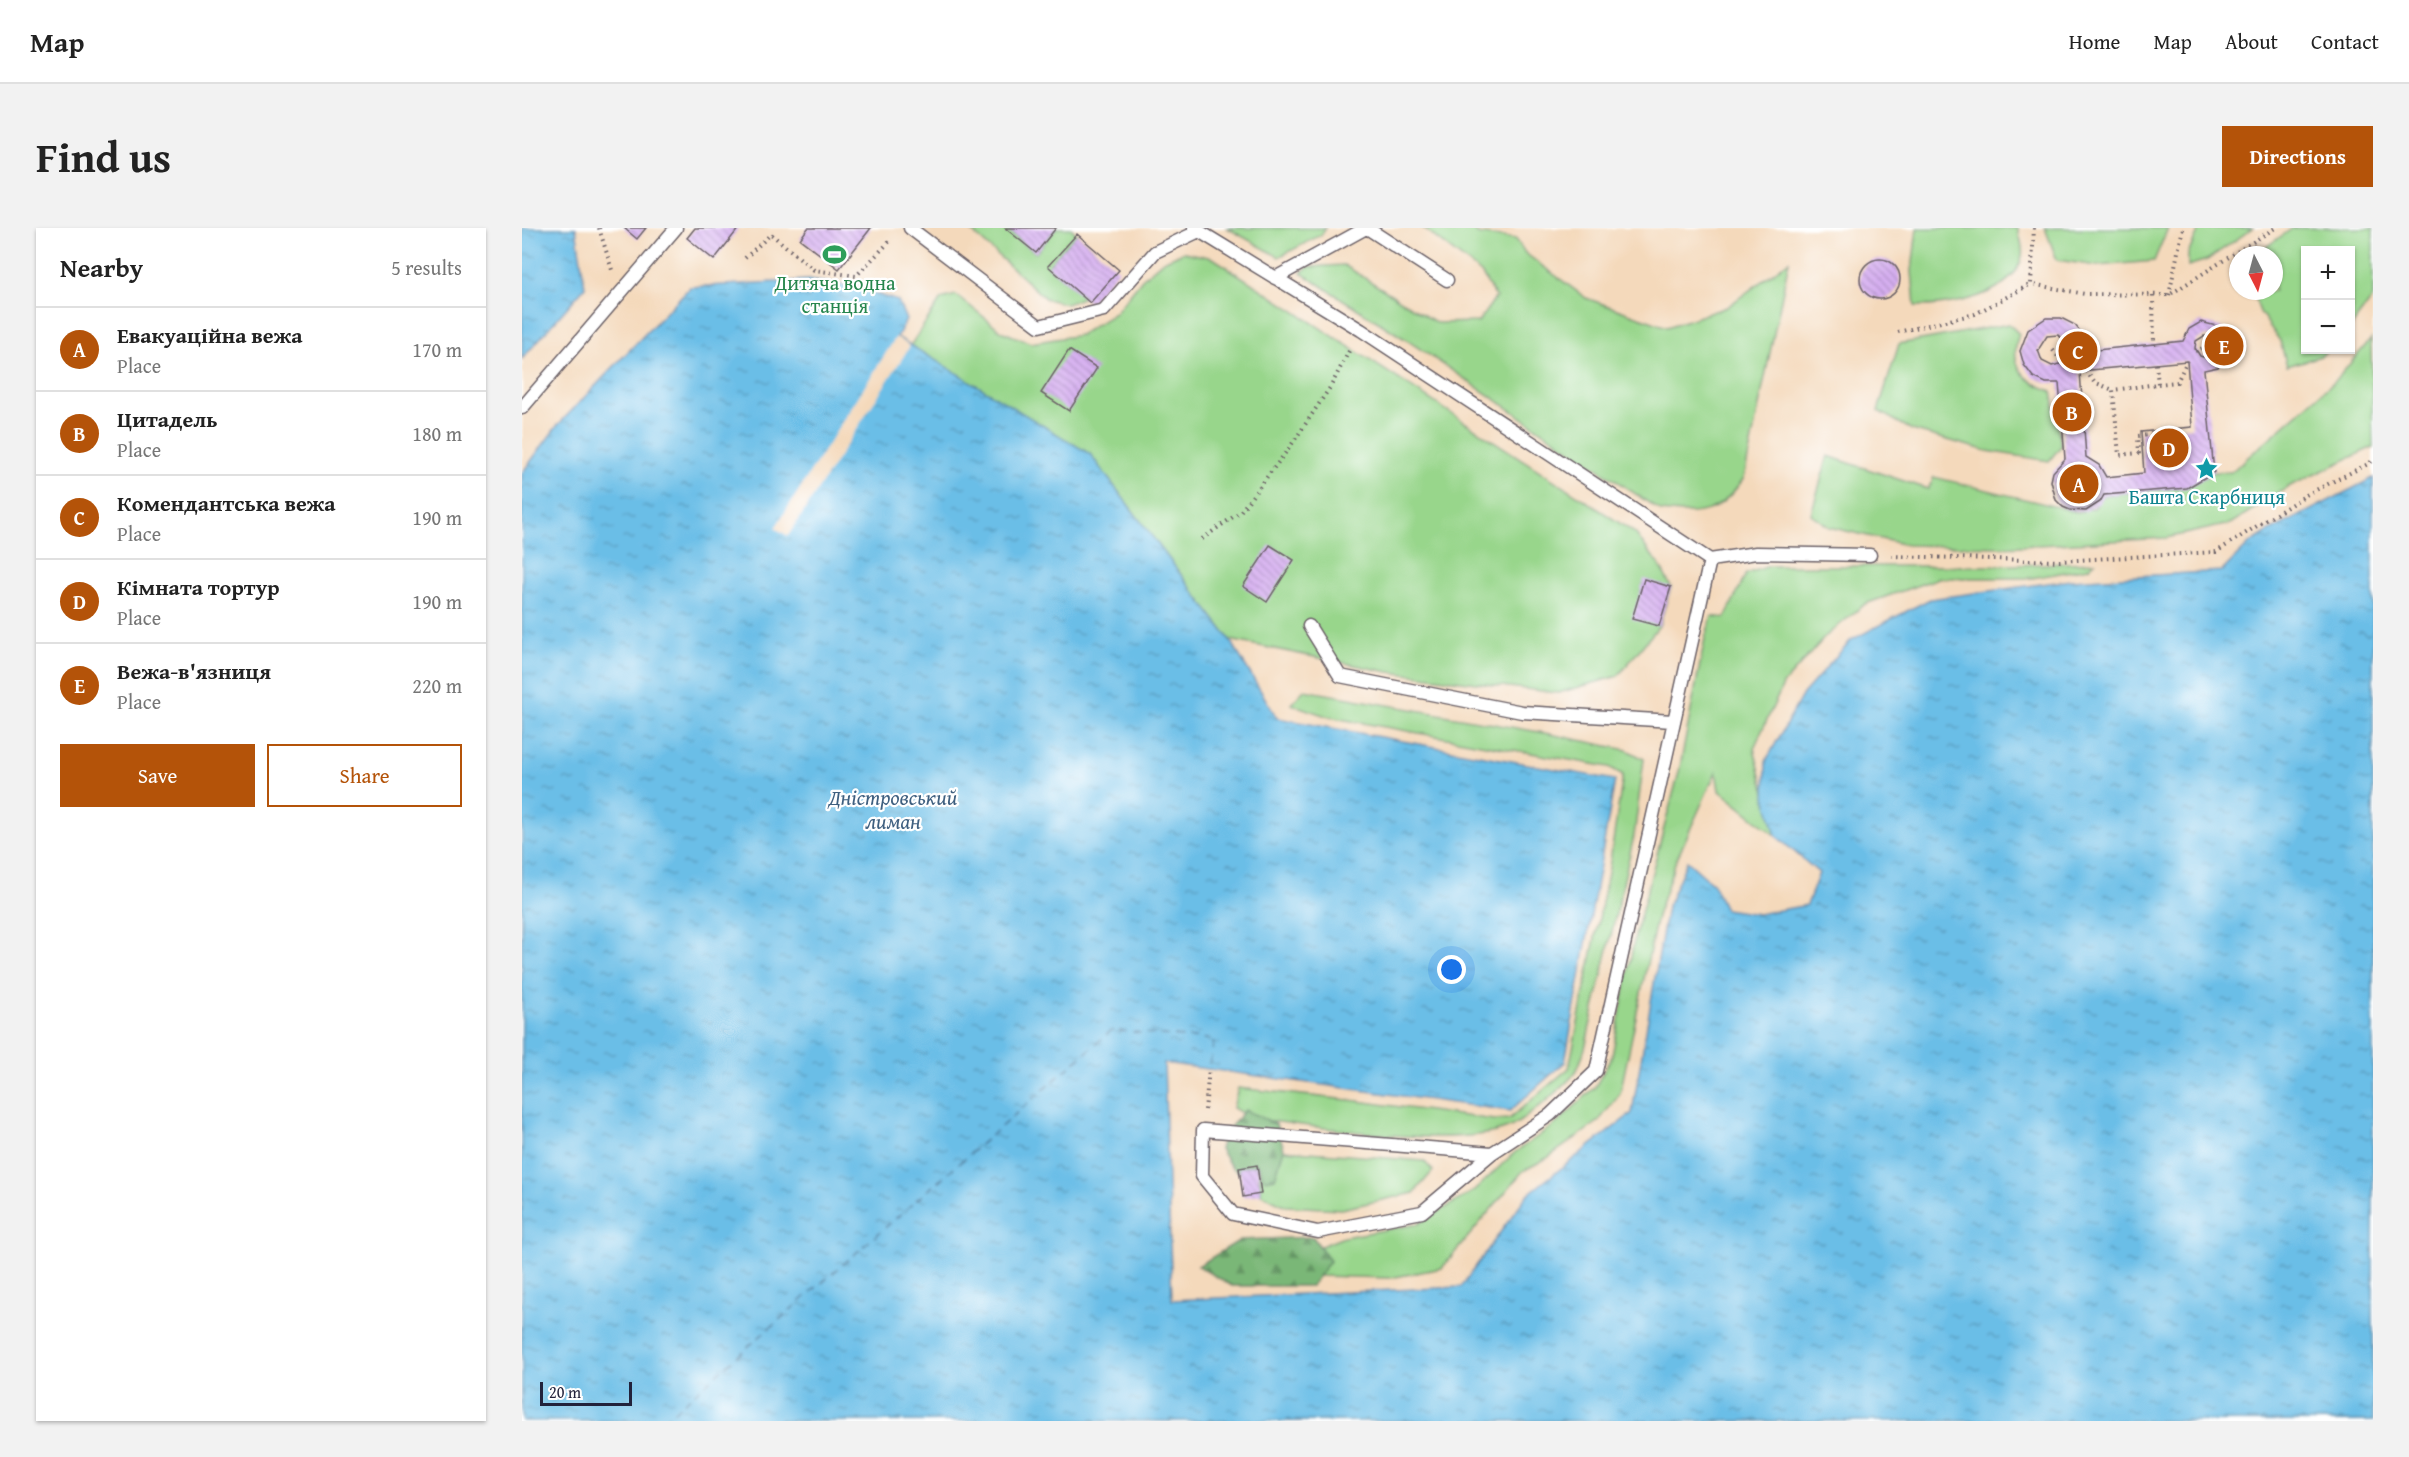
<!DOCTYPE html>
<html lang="en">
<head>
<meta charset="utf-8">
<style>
  body { margin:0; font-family:"Gentium Book Plus",serif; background:#f2f2f2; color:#222 }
  .controls { position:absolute; right:18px; top:18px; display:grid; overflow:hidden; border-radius:0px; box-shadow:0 2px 4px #0004 }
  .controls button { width:54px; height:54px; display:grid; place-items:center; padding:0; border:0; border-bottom:2px solid #e0e0e0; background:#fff; color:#222; font:30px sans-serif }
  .compass { position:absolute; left:1707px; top:18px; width:54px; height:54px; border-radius:50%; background:#fff; box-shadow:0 2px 4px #0004; rotate:174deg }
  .scale { position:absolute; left:18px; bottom:15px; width:92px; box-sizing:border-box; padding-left:6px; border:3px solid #22223b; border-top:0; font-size:16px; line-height:21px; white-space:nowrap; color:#22223b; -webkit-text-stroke:4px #fff; paint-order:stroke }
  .you { position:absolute; left:930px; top:742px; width:21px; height:21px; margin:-15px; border:4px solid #fff; border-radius:50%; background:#1a73e8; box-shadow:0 0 0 9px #1a73e833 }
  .badge { display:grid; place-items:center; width:39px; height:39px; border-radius:50%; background:#b45309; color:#fff; font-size:20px; font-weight:700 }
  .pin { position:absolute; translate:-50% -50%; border:3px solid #fff; box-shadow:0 2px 6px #0006 }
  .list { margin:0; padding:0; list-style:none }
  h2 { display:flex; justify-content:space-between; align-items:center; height:78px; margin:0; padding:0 24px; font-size:26px }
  h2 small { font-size:20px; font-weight:400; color:#767676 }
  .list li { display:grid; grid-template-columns:39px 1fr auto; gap:18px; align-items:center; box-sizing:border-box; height:84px; padding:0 24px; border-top:2px solid #e0e0e0 }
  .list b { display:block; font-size:22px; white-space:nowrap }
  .list p { margin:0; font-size:20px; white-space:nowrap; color:#767676 }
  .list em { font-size:20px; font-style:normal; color:#767676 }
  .actions { display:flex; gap:12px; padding:18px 24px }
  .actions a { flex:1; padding:14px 0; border:2px solid #b45309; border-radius:0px; text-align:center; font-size:21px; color:#b45309 }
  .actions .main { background:#b45309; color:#fff }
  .map { position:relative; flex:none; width:1851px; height:1193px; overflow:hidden; border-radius:0px }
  header { display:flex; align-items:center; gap:36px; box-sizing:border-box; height:84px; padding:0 30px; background:#fff; border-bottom:2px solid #e0e0e0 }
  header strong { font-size:28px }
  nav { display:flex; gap:33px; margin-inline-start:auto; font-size:21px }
  .intro { display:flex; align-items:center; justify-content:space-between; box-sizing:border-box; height:144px; padding:0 36px }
  h1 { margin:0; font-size:42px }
  .button { padding:15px 27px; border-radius:0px; background:#b45309; color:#fff; font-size:21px; font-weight:700 }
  main { display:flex; gap:36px; padding:0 36px }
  aside { flex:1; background:#fff; border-radius:0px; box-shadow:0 2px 4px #0004 }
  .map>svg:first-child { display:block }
  .green { fill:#98d68b; stroke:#5d7c63; stroke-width:1.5 }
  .forest { fill:url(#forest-firs); stroke:#4e6c59; stroke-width:1.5 }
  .water { fill:url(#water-ripples); stroke:#467091; stroke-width:1.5 }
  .pier { fill:#f4d9bb }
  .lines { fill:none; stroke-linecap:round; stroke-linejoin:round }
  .ferry { stroke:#3f6080; stroke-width:1.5; stroke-dasharray:8 6; stroke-linecap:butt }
  .building { fill:url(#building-back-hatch); fill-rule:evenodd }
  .service-casing { stroke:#6c6268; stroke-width:15 }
  .path { stroke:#6c6268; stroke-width:4; stroke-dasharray:1.5 4.5; stroke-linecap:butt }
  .service { stroke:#fff; stroke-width:12 }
  .labels { text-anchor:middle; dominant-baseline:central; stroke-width:4.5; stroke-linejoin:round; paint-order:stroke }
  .leisure-label { font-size:20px; fill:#27864d; stroke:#fff }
  .culture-label { font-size:20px; fill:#0d838f; stroke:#fff }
  .water-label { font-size:21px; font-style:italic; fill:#3f6080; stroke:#fff }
</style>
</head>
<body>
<header>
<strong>Map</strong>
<nav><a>Home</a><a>Map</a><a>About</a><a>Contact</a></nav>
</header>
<div class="intro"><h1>Find us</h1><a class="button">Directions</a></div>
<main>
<aside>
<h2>Nearby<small>5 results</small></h2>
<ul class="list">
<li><span class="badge">A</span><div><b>Евакуаційна вежа</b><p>Place</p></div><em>170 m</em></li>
<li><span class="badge">B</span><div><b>Цитадель</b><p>Place</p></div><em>180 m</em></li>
<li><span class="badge">C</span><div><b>Комендантська вежа</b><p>Place</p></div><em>190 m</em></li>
<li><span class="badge">D</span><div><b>Кімната тортур</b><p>Place</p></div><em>190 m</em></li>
<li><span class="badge">E</span><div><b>Вежа-в'язниця</b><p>Place</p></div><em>220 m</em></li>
</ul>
<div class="actions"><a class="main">Save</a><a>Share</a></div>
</aside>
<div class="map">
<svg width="1851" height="1193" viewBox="0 0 1851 1193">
  <defs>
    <pattern id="forest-firs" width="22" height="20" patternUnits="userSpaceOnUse" patternTransform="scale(1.5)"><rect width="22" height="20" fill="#7ab777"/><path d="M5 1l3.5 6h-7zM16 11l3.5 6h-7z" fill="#649463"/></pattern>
    <pattern id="water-ripples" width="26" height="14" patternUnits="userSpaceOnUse" patternTransform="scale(1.5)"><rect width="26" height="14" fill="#6bbee7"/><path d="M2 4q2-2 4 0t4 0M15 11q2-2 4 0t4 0" fill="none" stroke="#589abc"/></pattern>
    <pattern id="building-back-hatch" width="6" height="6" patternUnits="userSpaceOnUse" patternTransform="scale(1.5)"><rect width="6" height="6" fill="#d5adf0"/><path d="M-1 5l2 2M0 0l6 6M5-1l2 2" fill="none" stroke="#ac8cc4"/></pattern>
  </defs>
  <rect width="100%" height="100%" fill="#fff"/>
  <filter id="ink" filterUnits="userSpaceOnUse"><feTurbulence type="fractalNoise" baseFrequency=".0167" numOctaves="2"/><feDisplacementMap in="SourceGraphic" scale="12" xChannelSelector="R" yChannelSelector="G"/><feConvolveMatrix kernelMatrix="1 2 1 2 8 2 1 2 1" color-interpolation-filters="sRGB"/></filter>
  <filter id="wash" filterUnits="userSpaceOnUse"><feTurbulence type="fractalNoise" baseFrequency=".008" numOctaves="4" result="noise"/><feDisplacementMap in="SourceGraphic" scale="24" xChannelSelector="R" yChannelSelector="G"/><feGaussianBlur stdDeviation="1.35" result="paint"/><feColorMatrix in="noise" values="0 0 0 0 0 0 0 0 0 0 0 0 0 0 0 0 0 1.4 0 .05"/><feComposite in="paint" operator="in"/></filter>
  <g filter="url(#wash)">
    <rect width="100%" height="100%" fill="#f4d9bb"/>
    <path class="green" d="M 446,0 L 483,0 L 514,25 L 534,0 L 549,0 L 555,6 L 526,38 L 562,69 L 545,76 L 524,71 Z
      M 705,0 L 804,0 L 799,7 L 757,29 Z
      M 901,0 L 952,0 L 955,6 L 994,11 L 1003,25 L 1064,70 L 1145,99 L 1205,79 L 1267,33 L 1222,250 C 1197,286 1181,288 1139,283 L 886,113 L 779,45 L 786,39 L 822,37 L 915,95 L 956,94 L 974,69 L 959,45 Z
      M 1395,0 L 1496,0 C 1497,8 1502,20 1500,28 C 1493,68 1425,79 1393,78 L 1390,43 Z
      M 1523,0 L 1646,0 L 1632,33 L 1575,38 L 1535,32 Z
      M 1678,0 L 1731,0 L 1685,32 L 1666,38 L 1666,26 Z
      M 1771,0 L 1851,0 L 1851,69 L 1829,99 L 1828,22 L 1784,22 L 1784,122 L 1806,122 L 1799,128 L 1765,138 L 1758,113 L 1738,84 L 1730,63 L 1752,63 L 1752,27 L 1732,27 Z
      M 662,24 L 691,30 L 1113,305 L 1138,338 L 1149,359 L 1137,398 L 1096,448 L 1036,465 L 867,444 L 708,412 L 568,226 L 388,118 L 419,71 L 434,67 L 481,104 L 509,115 L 558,107 L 593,85 L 620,51 L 641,33 Z
      M 1487,96 L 1497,106 C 1486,138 1502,153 1530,163 L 1539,218 L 1527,233 L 1465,223 L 1390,202 L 1356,183 L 1377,116 Z
      M 1849,111 L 1851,219 L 1768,258 L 1708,296 L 1644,310 L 1480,319 L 1385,317 L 1307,299 L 1289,286 L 1306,228 L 1406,261 L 1412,249 L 1556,284 L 1572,280 L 1582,267 L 1665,259 L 1692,244 L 1709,244 L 1815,151 Z
      M 1573,334 L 1566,340 L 1510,350 L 1417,350 L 1343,376 L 1304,408 L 1262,455 L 1232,520 L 1254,608 L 1197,562 L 1194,544 L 1153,635 L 1135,688 L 1098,866 L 1076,894 L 1025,930 L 1001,943 L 920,1040 L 868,1050 L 797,1048 L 791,1021 L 822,1009 L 896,996 L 952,963 L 992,925 L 1035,895 L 1073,859 L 1090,828 L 1113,708 L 1157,544 L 1183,410 L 1190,388 L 1203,390 L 1224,346 L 1247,338 L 1466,338 Z
      M 782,462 L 1028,506 L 1105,522 L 1122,531 L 1112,608 L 1063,820 C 1060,828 1058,838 1053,845 C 1043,858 1001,894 986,900 C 931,922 790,898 728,890 L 711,880 L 716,860 L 836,873 L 972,892 L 987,891 L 1047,840 L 1087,640 L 1101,547 L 1087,539 L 807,489 L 769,476 Z
      M 736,920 L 902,933 L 911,943 L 892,965 L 819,981 L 764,978 L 739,966 Z"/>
    <path class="forest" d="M 723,882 L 754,896 L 762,921 L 753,950 L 743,952 L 735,937 L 718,940 L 718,945 L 709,939 L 698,921 L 703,905 Z
      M 791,1009 L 808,1033 L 789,1058 L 710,1058 L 676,1038 L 718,1012 Z"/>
    <path class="water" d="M 0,0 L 54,0 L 63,59 L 0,131 Z
      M 287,52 L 335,59 L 376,73 L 384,92 L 375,109 L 568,226 L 708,412 L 755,490 L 1093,552 L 1043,834 L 988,883 L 642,835 L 650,1072 L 939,1059 L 1005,967 L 1110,885 L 1145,679 L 1165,633 L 1191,656 L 1203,681 L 1236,686 L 1285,677 L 1297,645 L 1254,608 L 1243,568 L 1244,533 L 1281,466 L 1329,412 L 1408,371 L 1549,352 L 1700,343 L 1727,316 L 1744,305 L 1851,250 L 1851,1193 L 0,1193 L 0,245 L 35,198 L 168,59 Z"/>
    <path class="pier" d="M 374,109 L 388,118 L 266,308 L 253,300 Z"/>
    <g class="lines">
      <path class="ferry" d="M 141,1193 L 590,802 L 692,812 L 687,841"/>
    </g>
    <g id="blocks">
      <path class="building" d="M 102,0 L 124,0 L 115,11 Z
        M 173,0 L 217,0 L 192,32 L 165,10 Z
        M 286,0 L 349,0 L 317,41 L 278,11 Z
        M 483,0 L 534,0 L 514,25 Z
        M 555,6 L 597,42 L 568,75 L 526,38 Z
        M1338 51a20 20 0 1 1 40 0a20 20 0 1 1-40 0Z
        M 1524,90 L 1539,90 L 1553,97 L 1562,108 L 1565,123 L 1661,113 L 1667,101 L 1679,94 L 1698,99 L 1707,109 L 1708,123 L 1696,139 L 1682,142 L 1692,244 L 1665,260 L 1582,267 L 1578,274 L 1564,283 L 1548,282 L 1541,279 L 1534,272 L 1529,253 L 1531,244 L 1543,231 L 1537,155 L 1524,155 L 1511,149 L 1502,137 L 1498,123 L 1506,102 ZM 1536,107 L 1545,115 L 1547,126 L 1541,135 L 1530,138 L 1520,133 L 1516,122 L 1525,108 ZM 1682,108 L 1688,108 L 1695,116 L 1693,126 L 1684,130 L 1678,128 L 1673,120 L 1674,113 ZM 1665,133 L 1670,199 L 1619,204 L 1622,245 L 1584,249 L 1577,237 L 1564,229 L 1558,143 Z
        M 547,122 L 575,140 L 547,183 L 519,165 Z
        M 748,317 L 772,332 L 745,374 L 721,358 Z
        M 1122,351 L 1149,359 L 1137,398 L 1110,391 Z
        M 735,937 L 739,966 L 721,969 L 717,940 Z"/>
    </g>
  </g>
  <g filter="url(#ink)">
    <use href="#blocks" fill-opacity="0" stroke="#6c6268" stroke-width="1.5"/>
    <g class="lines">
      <defs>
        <path id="service" d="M 388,0 L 517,98 L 582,82 L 633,24 L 677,3
          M 672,0 L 839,102 L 1188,332 L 1234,325 L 1348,327
          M 845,0 L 925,52
          M 753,50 L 844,0
          M 0,180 L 154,0
          M 787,398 L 818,448 L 1000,484 L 1151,493
          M 970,925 L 681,902 L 680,948 L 711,986 L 796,1004 L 900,984 L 970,925 L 1028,887 L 1074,843 L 1188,332"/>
      </defs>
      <use href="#service" class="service-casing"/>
      <path class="path" d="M 77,0 L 90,42
        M 1512,0 L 1509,56 L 1563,66 L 1647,67 L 1753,0
        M 223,30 L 249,6 L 292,42 L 334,48 L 370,11
        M 1647,67 L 1661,0
        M 1631,68 L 1632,117
        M 1376,104 L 1453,86 L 1509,56
        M 1531,122 L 1541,135
        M 1673,123 L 1684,119
        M 1634,136 L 1636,156 L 1591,162 L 1597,227 L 1617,225 L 1616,208 L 1658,204
        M 1564,143 L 1572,154 L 1591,162
        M 1636,156 L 1655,154 L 1665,133
        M 680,311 L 718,284 L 768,219 L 809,158 L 828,121
        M 1369,328 L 1537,333 L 1694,324 L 1784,267 L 1848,235 L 1851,231
        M 683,882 L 687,841"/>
      <use href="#service" class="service"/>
    </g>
  </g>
  <defs>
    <symbol id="stadium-bare" viewBox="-9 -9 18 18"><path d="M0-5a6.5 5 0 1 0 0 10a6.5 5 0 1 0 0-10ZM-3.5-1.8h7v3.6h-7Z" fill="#2e9e5b" stroke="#fff" stroke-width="2.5" paint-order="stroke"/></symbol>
    <symbol id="sight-bare" viewBox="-9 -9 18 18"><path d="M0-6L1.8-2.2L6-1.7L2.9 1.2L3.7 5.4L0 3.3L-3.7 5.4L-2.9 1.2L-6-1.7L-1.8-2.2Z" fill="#0f9aa8" stroke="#fff" stroke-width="2.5" paint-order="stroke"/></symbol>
  </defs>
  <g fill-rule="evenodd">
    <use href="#stadium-bare" x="296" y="10" width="33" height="33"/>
    <use href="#sight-bare" x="1668" y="224" width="33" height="33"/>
  </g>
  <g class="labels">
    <g class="leisure-label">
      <text x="313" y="54">Дитяча водна<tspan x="313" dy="23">станція</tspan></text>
    </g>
    <g class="culture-label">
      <text x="1685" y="268">Башта Скарбниця</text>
    </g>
    <g class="water-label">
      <text x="371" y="569">Дністровський<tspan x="371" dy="24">лиман</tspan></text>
    </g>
  </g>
</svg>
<div class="controls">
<button>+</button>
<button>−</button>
</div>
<svg class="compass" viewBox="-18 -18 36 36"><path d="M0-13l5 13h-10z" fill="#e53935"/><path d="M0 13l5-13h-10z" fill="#767676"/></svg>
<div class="scale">20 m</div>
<div class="you"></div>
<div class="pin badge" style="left:1557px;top:256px">A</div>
<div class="pin badge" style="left:1550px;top:184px">B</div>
<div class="pin badge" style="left:1556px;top:123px">C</div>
<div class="pin badge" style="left:1647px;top:220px">D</div>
<div class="pin badge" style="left:1702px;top:118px">E</div>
</div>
</main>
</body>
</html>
